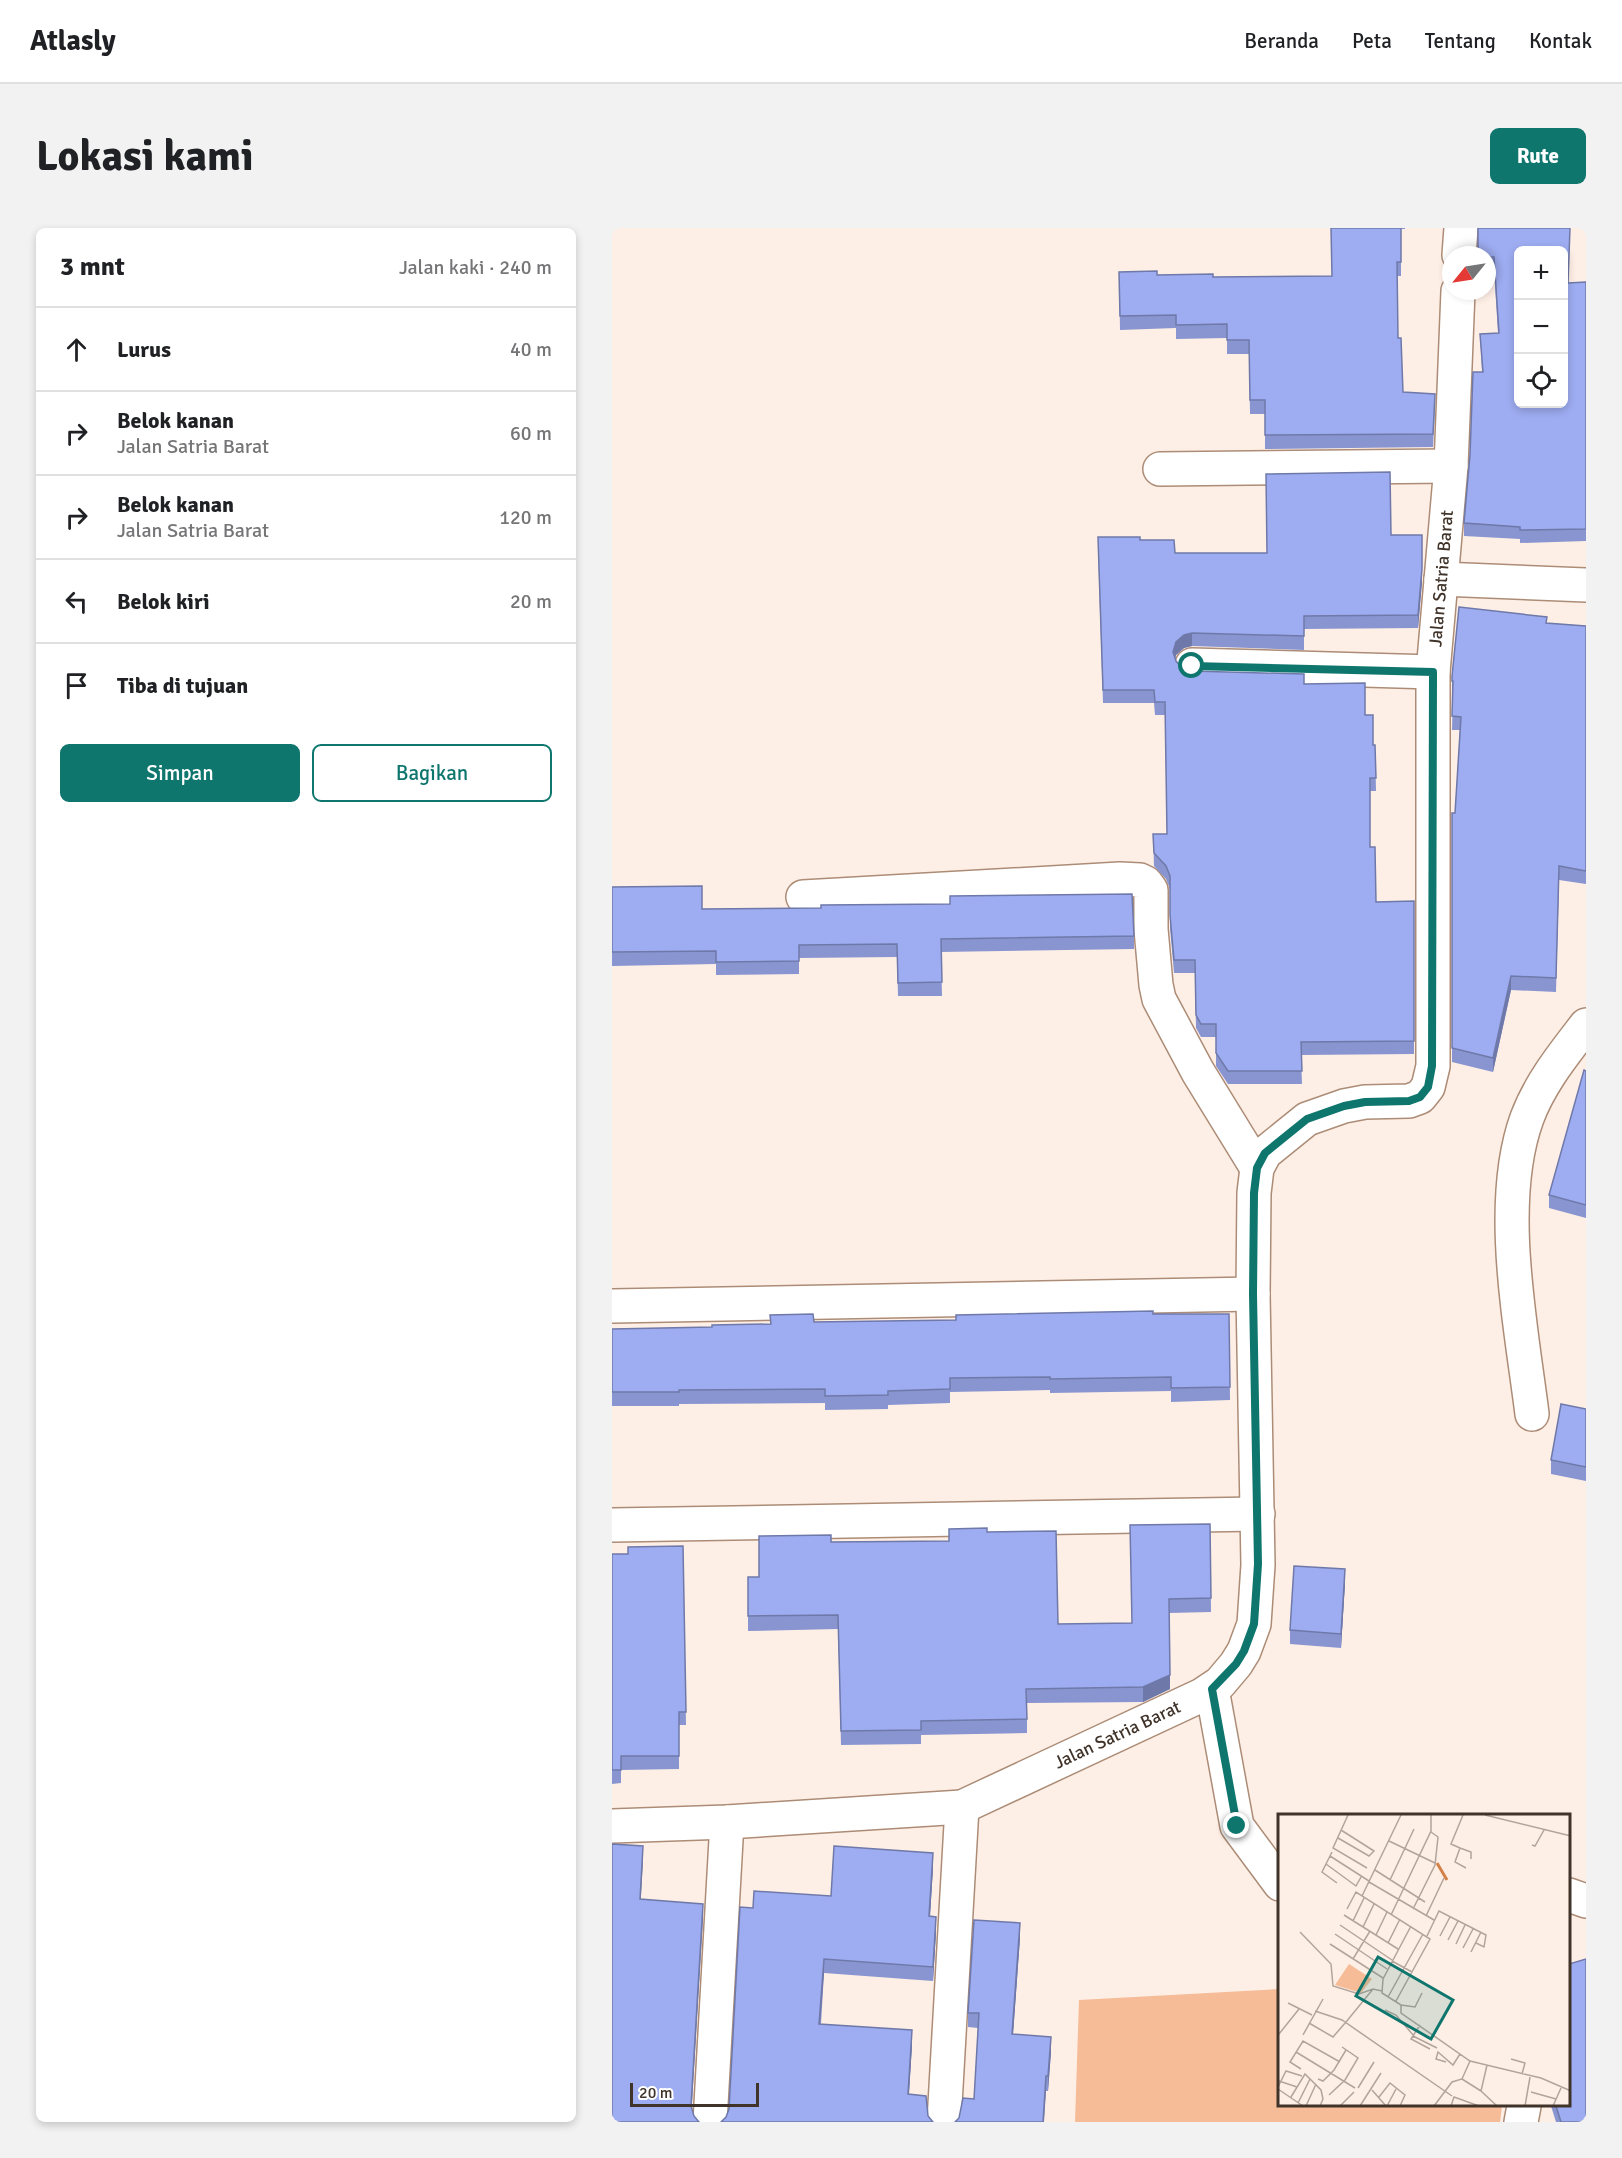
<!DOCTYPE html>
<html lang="id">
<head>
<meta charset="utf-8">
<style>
  body { margin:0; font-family:Signika,sans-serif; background:#f2f2f2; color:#202124 }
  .controls { position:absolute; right:18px; top:18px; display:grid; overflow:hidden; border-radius:9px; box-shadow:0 3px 9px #0003 }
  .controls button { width:54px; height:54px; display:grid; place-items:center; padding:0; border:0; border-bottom:2px solid #e0e0e0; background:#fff; color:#202124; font:30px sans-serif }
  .compass { position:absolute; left:830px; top:18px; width:54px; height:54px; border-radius:50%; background:#fff; box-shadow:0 3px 9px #0003; rotate:240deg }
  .scale { position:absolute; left:18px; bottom:15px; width:129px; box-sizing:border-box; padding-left:6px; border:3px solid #40332a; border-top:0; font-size:16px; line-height:21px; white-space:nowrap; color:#40332a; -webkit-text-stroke:4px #fff; paint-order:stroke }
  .stop { position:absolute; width:18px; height:18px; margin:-14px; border:4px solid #0f766e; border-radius:50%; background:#fff }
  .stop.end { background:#0f766e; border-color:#fff; box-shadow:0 2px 6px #0008 }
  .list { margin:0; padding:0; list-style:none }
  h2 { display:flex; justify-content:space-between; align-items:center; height:78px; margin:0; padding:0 24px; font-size:26px }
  h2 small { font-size:20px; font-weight:400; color:#757577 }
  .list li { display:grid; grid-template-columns:39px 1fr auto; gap:18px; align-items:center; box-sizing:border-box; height:84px; padding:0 24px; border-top:2px solid #e0e0e0 }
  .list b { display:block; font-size:22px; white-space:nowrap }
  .list p { margin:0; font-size:20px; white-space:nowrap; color:#757577 }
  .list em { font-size:20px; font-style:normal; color:#757577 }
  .actions { display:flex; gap:12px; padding:18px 24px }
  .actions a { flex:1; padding:14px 0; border:2px solid #0f766e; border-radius:9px; text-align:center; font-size:21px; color:#0f766e }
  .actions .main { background:#0f766e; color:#fff }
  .icon { flex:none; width:33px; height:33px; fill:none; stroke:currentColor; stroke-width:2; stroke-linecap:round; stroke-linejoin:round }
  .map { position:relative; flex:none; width:974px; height:1894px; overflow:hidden; border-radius:9px }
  header { display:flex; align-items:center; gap:36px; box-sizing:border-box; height:84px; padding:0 30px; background:#fff; border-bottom:2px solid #e0e0e0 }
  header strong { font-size:28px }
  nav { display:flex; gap:33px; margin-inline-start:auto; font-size:21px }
  .intro { display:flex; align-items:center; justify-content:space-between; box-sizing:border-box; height:144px; padding:0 36px }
  h1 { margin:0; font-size:42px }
  .button { padding:15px 27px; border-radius:9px; background:#0f766e; color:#fff; font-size:21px; font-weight:700 }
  main { display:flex; gap:36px; padding:0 36px }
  aside { flex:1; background:#fff; border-radius:9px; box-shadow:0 3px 9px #0003 }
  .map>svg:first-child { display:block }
  .green { fill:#f5bc97 }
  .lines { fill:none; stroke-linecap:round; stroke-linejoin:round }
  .minor-casing { stroke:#ac8c76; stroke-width:36 }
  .minor { stroke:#fff; stroke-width:33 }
  .wall { fill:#8895d0 }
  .shaded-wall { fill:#6f79a9 }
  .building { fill:#9eadf2; stroke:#6f79a9; stroke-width:1.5; fill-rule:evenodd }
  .route { stroke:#0f766e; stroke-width:8 }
  .labels { text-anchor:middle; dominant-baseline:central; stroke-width:4.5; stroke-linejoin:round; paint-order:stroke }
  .street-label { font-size:18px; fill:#40332a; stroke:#fff }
  .inset-river { fill:none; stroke:#d38147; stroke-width:3 }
  .inset-road { fill:none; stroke:#b2a49b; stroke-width:1.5 }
  .view { fill:#0f766e; fill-opacity:0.15; stroke:#0f766e; stroke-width:3 }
  .inset-edge { fill:none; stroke:#40332a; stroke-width:3 }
</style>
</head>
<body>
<header>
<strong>Atlasly</strong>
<nav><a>Beranda</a><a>Peta</a><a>Tentang</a><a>Kontak</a></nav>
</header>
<div class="intro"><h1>Lokasi kami</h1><a class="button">Rute</a></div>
<main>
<aside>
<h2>3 mnt<small>Jalan kaki · 240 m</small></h2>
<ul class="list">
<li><svg class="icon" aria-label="ahead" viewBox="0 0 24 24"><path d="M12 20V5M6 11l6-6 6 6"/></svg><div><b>Lurus</b></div><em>40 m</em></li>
<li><svg class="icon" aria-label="right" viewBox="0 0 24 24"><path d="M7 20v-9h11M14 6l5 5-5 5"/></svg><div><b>Belok kanan</b><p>Jalan Satria Barat</p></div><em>60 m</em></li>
<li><svg class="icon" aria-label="right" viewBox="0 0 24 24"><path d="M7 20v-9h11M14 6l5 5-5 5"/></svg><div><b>Belok kanan</b><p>Jalan Satria Barat</p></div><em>120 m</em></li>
<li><svg class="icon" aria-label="left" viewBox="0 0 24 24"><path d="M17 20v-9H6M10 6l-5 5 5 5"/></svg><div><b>Belok kiri</b></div><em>20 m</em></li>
<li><svg class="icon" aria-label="arrive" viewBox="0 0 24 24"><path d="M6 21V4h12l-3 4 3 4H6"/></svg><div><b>Tiba di tujuan</b></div></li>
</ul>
<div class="actions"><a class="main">Simpan</a><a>Bagikan</a></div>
</aside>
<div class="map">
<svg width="974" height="1894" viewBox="0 0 974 1894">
  <rect width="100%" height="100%" fill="#feefe6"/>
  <path class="green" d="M 668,1761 L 668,1878 L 890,1878 L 888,1894 L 463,1894 L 467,1772 Z"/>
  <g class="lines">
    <defs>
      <g id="minor">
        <path d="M 847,27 L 849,0"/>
        <path d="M 548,241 L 839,238"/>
        <path d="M 829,351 L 974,357"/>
        <path d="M 580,437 L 821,444"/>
        <path d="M 191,669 L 508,651 L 528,652 L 534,655 L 539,662 L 539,701 L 544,757 L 547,771 L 586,844 L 645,940"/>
        <path d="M 0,1078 L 641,1066"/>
        <path d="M 920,1186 C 909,1097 884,975 915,890 C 928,855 951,827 974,797"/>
        <path d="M 0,1297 L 646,1286"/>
        <path d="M 600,1461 L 625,1598 L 668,1656"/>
        <path id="s1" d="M 0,1598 L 115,1594 L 350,1579 L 590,1467 L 608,1455 L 624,1436 L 632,1423 L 642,1396 L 646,1337 L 641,1066 L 642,965 L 645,940 L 653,925 L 695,891 L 732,878 L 753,874 L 797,873 L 808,869 L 816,859 L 821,838 L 821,444 L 839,238 L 846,63"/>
        <path d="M 957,1667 L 974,1673"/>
        <path d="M 98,1894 L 115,1594"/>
        <path d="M 332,1894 L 350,1579"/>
        <path d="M 909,1894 L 912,1878"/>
      </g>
    </defs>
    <use href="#minor" class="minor-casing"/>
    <use href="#minor" class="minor"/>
  </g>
  <path class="wall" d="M 719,0 L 793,0 L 793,1 L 789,1 L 789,48 L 785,48 L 786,110 L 791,164 L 823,180 L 821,219 L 653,221 L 653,186 L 638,186 L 637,126 L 615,126 L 615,110 L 564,111 L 564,100 L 508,102 L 507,44 L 545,47 L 601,49 L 720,48 Z
    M 875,27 L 956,55 L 974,54 L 974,313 L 908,315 L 908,311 L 852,308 L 852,295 L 870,144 L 868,106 L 886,105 L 882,42 L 875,41 Z
    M 779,307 L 810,354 L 806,400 L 692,401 L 692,422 L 580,418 L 572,420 L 564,427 L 563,431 L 564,433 L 570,440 L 579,443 L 692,456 L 753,487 L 761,517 L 763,517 L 764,563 L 758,563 L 758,619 L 764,674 L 802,673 L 802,826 L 689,827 L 690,856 L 616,856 L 604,838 L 604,809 L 589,809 L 584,800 L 583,745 L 562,745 L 558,700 L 558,661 L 554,651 L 542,638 L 541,606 L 555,606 L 553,487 L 543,487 L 542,475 L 491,475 L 486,322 L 528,312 L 563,325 L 655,325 Z
    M 935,395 L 974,398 L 974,656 L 947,652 L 944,764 L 899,762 L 881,844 L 840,834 L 840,585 L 843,585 L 848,502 L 840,502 L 841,467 L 840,467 L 840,448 Z
    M 0,659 L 90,681 L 522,708 L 522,721 L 329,724 L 330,768 L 286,768 L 285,729 L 187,730 L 187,746 L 104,747 L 104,736 L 0,738 Z
    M 974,843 L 974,990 L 937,980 L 937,967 Z
    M 541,1086 L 617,1086 L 618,1172 L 559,1174 L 559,1163 L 438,1165 L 438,1162 L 338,1164 L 338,1175 L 276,1177 L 276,1181 L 213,1182 L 213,1175 L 67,1176 L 67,1178 L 0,1178 L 0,1101 L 100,1099 L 202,1094 L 344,1092 Z
    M 974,1181 L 974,1253 L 939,1246 L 939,1232 Z
    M 598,1296 L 599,1384 L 557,1385 L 558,1461 L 531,1474 L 415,1475 L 415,1505 L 309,1507 L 309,1516 L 229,1517 L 226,1401 L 136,1403 L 136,1349 L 147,1349 L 219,1314 L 337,1313 L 375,1304 L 446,1396 L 520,1395 Z
    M 71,1318 L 74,1497 L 67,1497 L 67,1541 L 9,1542 L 9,1555 L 0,1556 L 0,1326 L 16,1326 Z
    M 733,1355 L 729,1420 L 678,1416 L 678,1402 Z
    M 321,1640 L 318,1689 L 324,1704 L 321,1753 L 212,1745 L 209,1796 L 300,1817 L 297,1866 L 316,1888 L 114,1889 L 117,1881 L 141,1680 L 219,1668 Z
    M 408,1710 L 401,1806 L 439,1824 L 436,1863 L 434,1863 L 347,1890 L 362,1871 L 366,1800 L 356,1799 L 356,1785 Z
    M 939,1878 L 957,1878 L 974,1894 L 944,1894 Z"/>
  <path class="shaded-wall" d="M 810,341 L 810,354 L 806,400 L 806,387 Z
    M 580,405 L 580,418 L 572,420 L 564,427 L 561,437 L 561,424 L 564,414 L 572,407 Z
    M 899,748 L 899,762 L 881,844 L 881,830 Z
    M 733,1341 L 733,1355 L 729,1420 L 729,1406 Z
    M 558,1447 L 558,1461 L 531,1474 L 531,1459 Z
    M 31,1618 L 31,1633 L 28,1686 L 28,1671 Z
    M 321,1625 L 321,1640 L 317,1703 L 317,1688 Z
    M 91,1676 L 91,1691 L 79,1893 L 79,1878 Z
    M 324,1689 L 324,1704 L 321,1753 L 321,1739 Z
    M 408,1695 L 408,1710 L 400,1821 L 400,1806 Z
    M 212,1731 L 212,1745 L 207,1811 L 207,1796 Z
    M 300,1802 L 300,1817 L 296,1881 L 296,1866 Z
    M 439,1809 L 439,1824 L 436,1863 L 436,1848 Z
    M 434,1848 L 434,1863 L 432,1894 L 431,1894 Z"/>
  <path class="building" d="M 719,0 L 789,0 L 789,34 L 785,34 L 786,110 L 789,110 L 791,164 L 823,166 L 821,206 L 653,207 L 653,172 L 638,172 L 637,112 L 615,112 L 615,96 L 564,97 L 564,87 L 508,88 L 507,44 L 545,43 L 545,47 L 601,46 L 601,49 L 720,48 Z
    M 866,0 L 958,0 L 956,55 L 974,54 L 974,301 L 908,302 L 908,299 L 852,295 L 858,227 L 861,144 L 871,144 L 868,106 L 887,105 L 882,29 L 875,29 L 875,27 L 866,27 ZM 906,22 L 951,22 L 951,176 L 906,176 Z
    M 778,244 L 779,307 L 810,307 L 810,341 L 806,387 L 692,388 L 692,408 L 580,405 L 572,407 L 564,414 L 561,424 L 564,433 L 570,440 L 579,443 L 692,446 L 692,456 L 753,455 L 753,487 L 761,487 L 761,517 L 763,517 L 764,550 L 758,550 L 758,619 L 763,619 L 764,674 L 802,673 L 802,813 L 689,814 L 690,843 L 616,843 L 604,825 L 604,796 L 589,796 L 584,787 L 583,732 L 562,732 L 558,687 L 558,648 L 554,638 L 542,625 L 541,606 L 555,606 L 553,474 L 543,474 L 542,462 L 491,462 L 486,309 L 528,309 L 528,312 L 562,312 L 563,325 L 655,325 L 654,246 Z
    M 847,379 L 935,389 L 934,395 L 974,398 L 974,643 L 947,638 L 944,750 L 899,748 L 881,830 L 840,820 L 840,585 L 843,585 L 849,489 L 840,488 L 841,453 L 840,453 L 840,448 Z
    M 90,658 L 90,681 L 209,680 L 209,677 L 338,676 L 338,668 L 520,666 L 522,708 L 329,711 L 330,754 L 286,755 L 285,716 L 187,717 L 187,733 L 104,734 L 104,723 L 0,724 L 0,659 Z
    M 972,842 L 974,843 L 974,977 L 937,967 Z
    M 541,1083 L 541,1086 L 617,1086 L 618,1159 L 559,1160 L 559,1149 L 438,1151 L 438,1149 L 338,1150 L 338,1161 L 276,1163 L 276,1167 L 213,1168 L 213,1161 L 67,1162 L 67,1164 L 0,1164 L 0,1101 L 100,1099 L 100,1097 L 159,1096 L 158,1087 L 201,1086 L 202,1094 L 344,1092 L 344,1087 Z
    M 949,1176 L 974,1181 L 974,1239 L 939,1232 Z
    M 598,1296 L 599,1370 L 557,1371 L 558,1447 L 531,1459 L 414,1461 L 415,1491 L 309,1493 L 309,1502 L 229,1503 L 226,1387 L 136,1388 L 136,1349 L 147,1349 L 147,1308 L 219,1307 L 219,1314 L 337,1313 L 337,1301 L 375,1300 L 375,1304 L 444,1303 L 446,1396 L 520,1395 L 518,1297 Z
    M 71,1318 L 74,1484 L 67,1484 L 67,1528 L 9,1528 L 9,1542 L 0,1542 L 0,1326 L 16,1326 L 16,1319 Z
    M 682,1338 L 733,1341 L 729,1406 L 678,1402 Z
    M 0,1616 L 31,1618 L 28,1671 L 91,1676 L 79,1878 L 82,1888 L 87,1894 L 0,1894 Z
    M 222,1618 L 321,1625 L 317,1688 L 324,1689 L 321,1739 L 212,1731 L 207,1796 L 300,1802 L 296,1866 L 314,1868 L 316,1888 L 321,1894 L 109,1894 L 114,1889 L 117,1881 L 128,1679 L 141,1680 L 142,1663 L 219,1668 Z
    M 362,1692 L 408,1695 L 400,1806 L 439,1809 L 436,1848 L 434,1848 L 431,1894 L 343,1894 L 347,1890 L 351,1870 L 362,1871 L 367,1785 L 356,1785 Z
    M 974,1731 L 974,1894 L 949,1894 L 944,1878 L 957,1878 L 957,1736 Z"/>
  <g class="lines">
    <path class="route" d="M 580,438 L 821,444 L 820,838 L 816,859 L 808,869 L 797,873 L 753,874 L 732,878 L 695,891 L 653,925 L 645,940 L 642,965 L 641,1066 L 646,1336 L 642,1396 L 632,1423 L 624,1436 L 600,1461 L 625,1598"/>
  </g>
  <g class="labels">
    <g class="street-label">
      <text stroke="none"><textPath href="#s1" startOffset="1872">Jalan Satria Barat</textPath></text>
      <text stroke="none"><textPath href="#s1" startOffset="522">Jalan Satria Barat</textPath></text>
    </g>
  </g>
  <g transform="translate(666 1586)">
    <rect width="292" height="292" fill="#feefe6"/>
    <path d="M 71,150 L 94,165 L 83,179 L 57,171 Z" fill="#f5bc97"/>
    <path class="inset-river" d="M 159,49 L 169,66"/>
    <path class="inset-road" d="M 70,1 L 55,34 L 89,54M 185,1 L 173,30 L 182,34 L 177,48 L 188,54M 207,1 L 293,22M 60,24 L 91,42 L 96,37 L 63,16M 111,27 L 157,49M 254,31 L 257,32 L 266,16M 182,34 L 193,38 L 193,45M 54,38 L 44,58 L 59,69M 52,42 L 91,67M 48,50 L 78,72 L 83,63M 97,56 L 147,88M 112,66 L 136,15M 91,68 L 156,106M 84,82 L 123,1M 69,95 L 78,78 L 152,125 L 118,187M 135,95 L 157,51 L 160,23 L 153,18M 66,101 L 120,135M 113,101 L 153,17 L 153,1M 148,102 L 166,64M 75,107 L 86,84M 62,111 L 114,146M 133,112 L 105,165 L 104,179 L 123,191 L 123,199 L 192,247 L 263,264 L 293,277M 85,113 L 96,90M 22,118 L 53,150 L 55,172 L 81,180 L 95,175 L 104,177M 57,120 L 109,155M 98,121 L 109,98M 149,122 L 161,97 L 208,121 L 206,133 L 198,129M 162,122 L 172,103M 170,126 L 180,107M 110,129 L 122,105M 52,130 L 105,164M 178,130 L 187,111M 185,134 L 195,115M 193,138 L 203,118M 75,145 L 92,117M 114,147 L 134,158M 110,183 L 145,120M 10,189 L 34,201M 123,191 L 137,193 L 144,179M 107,196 L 118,201 L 136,222M 37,197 L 64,206 L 174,282M 68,208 L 95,175M 31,209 L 55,223 L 68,208M 142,211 L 133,225 L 152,235M 1,220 L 21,195M 25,221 L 45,185M 135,222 L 159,234M 18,238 L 77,274M 233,245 L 247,249 L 244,260M 168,248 L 158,245 L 160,238 L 175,251 L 182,240M 209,251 L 203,277 L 219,292M 23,255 L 12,248 L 25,227 L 62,248M 40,265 L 45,267 L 56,256 L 68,236M 184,265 L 203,277M 1,267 L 19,273M 0,273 L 8,257 L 24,262M 80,274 L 96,248M 0,275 L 25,292M 94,276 L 108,292M 253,278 L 278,285M 51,281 L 67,266 L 80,244 L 64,233M 13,283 L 27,260 L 43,276 L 45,285 L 42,292M 101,283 L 112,269 L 127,281 L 122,292M 20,289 L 32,265M 28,292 L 38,270M 62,292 L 76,278M 82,292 L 103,259M 109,292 L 118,275M 156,292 L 174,268 L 184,265 L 192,247M 173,292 L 176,283 L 201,292M 247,292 L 252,263M 275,292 L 283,274"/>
    <path class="view" d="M 100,143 L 175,186 L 153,225 L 78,182 Z"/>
    <rect width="292" height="292" class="inset-edge"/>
  </g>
</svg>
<div class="controls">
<button>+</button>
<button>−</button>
<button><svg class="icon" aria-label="locate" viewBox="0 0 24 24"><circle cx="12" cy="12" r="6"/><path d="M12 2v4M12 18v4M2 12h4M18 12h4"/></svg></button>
</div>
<svg class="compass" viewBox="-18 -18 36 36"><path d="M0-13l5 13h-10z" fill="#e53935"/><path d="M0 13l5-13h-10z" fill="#757577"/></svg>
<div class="scale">20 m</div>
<div class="stop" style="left:580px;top:438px"></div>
<div class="stop end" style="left:625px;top:1598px"></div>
</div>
</main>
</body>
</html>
